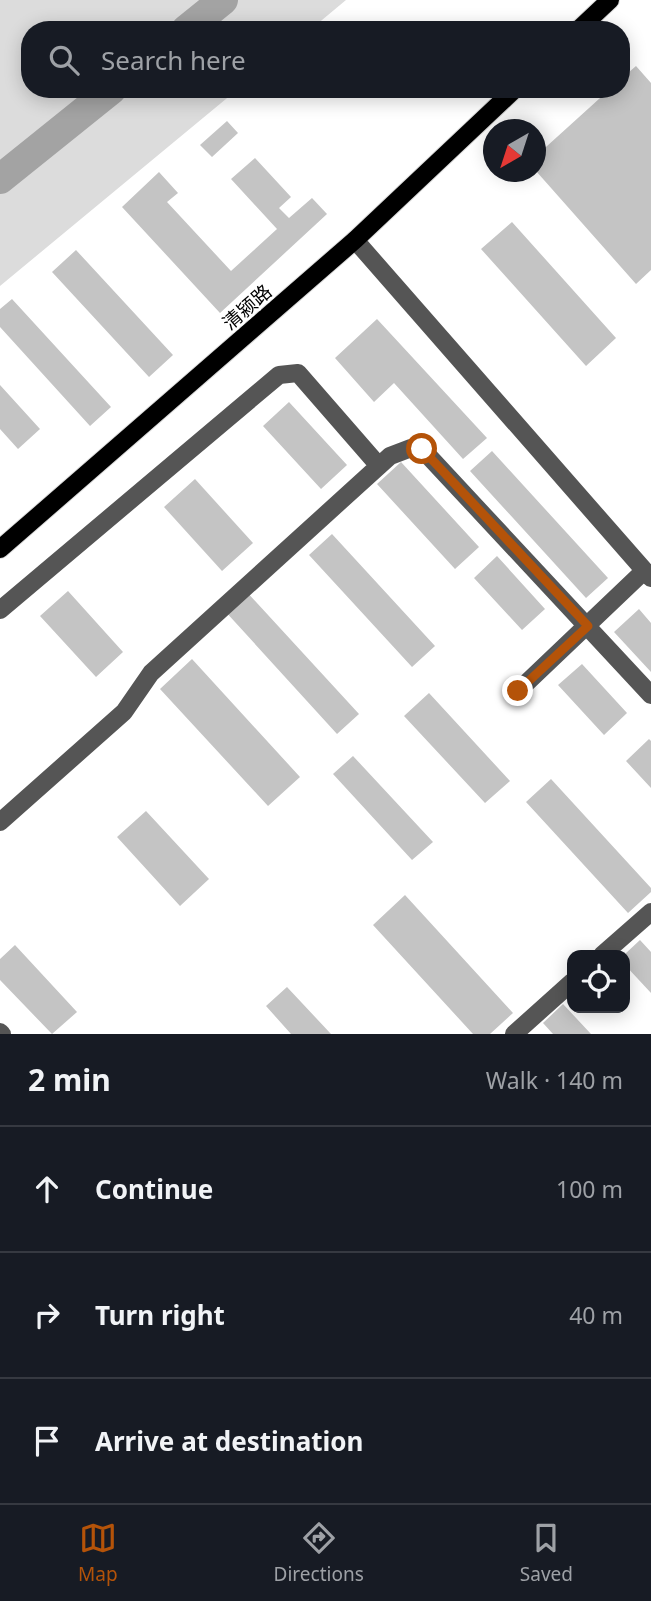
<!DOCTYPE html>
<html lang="en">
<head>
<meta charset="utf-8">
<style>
  body { margin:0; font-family:"Noto Sans","Noto Sans SC",sans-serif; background:#20242c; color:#f1f3f6 }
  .controls { position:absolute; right:21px; bottom:21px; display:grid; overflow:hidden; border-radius:14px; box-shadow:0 4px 18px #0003 }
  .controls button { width:63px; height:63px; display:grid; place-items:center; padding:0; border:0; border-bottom:2px solid #363941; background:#171b24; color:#f1f3f6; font:35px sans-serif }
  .compass { position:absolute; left:483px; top:119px; width:63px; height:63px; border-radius:50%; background:#171b24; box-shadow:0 4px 18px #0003; rotate:219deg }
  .stop { position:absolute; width:21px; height:21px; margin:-16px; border:5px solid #b45309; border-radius:50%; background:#fff }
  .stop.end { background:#b45309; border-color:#fff; box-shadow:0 2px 7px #0008 }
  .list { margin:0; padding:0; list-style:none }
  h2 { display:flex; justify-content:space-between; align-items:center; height:91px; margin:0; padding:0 28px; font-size:30px }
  h2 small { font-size:23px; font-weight:400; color:#9ea1a6 }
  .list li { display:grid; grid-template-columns:46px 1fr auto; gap:21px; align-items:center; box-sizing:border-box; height:126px; padding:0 28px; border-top:2px solid #363941 }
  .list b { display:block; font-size:26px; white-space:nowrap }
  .list em { font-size:23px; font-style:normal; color:#9ea1a6 }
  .icon { flex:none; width:38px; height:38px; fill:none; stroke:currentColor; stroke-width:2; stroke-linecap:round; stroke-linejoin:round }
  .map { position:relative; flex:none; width:651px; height:1034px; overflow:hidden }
  .search { position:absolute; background:#171b24; box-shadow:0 4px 18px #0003; left:21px; right:21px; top:21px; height:77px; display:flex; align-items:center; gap:18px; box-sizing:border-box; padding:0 24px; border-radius:28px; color:#9ea1a6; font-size:26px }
  .sheet { height:469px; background:#171b24 }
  nav { display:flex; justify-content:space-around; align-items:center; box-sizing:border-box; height:98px; border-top:2px solid #363941; background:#171b24; font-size:19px; color:#9ea1a6 }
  nav a { display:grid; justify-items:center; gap:4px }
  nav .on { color:#b45309 }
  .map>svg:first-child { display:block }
  .green { fill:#dcdcdc }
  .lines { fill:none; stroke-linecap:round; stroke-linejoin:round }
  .river { stroke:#a3a3a3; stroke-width:30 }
  .building { fill:#c4c4c4 }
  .major-casing { stroke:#dbdbdb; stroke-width:20 }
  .minor { stroke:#555; stroke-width:18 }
  .major { stroke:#000; stroke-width:18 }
  .route { stroke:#b45309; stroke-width:9 }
  .labels { text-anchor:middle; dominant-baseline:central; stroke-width:5; stroke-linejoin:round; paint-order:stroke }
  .street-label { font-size:19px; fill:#000; stroke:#fff }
</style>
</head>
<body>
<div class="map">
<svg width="651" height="1034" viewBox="0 0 651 1034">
  <rect width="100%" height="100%" fill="#fff"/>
  <path class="green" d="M 0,0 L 346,0 L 310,30 L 30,30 L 30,89 L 238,89 L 0,286 Z"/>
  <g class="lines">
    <path class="river" d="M 186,30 L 223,0
      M 0,179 L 112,89"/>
  </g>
  <path class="building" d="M 636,66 L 651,83 L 651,270 L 636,284 L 536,171 L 536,156 L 610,89 L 621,89 L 621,79 Z
    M 227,121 L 238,133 L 212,157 L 200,145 Z
    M 255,158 L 291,197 L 279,208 L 289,218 L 312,198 L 327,214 L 220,313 L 122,207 L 159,172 L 178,193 L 167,202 L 231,271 L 277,229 L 231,179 Z
    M 512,222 L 616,338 L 586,366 L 481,249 Z
    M 76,250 L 173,355 L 149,377 L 52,272 Z
    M 12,299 L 111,407 L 90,426 L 0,327 L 0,309 Z
    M 377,319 L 487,438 L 463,459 L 394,383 L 374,402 L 335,358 Z
    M 0,385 L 40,429 L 18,449 L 0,429 Z
    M 289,402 L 347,465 L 321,489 L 263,426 Z
    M 492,451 L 608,578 L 586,598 L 470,471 Z
    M 401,462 L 479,547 L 455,569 L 377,484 Z
    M 195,479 L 253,543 L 222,571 L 164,507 Z
    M 332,534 L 435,646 L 412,667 L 309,555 Z
    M 497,556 L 545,609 L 522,630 L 474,578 Z
    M 245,590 L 359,714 L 337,734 L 224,610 Z
    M 68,591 L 123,652 L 96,677 L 40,616 Z
    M 639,609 L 651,623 L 651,672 L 614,632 Z
    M 192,659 L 300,777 L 268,806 L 160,689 Z
    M 582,664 L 627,713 L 604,735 L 558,685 Z
    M 429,693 L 510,781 L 485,803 L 404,716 Z
    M 649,739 L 651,741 L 651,788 L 626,761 Z
    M 353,756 L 433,842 L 412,860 L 333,774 Z
    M 551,779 L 651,888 L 651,892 L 628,913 L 526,802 Z
    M 146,811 L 209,879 L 180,906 L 117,837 Z
    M 405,895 L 513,1013 L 490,1034 L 473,1034 L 373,925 Z
    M 640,940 L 651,952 L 651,993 L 625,965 L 625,954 Z
    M 15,945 L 77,1012 L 52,1034 L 0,980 L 0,959 Z
    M 287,987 L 331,1034 L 291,1034 L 266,1006 Z
    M 563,1004 L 591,1034 L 553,1034 L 543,1023 Z"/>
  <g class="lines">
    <defs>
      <path id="major" d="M 578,30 L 610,0
        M 0,549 L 355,240 L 515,89"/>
    </defs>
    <use href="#major" class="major-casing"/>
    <path class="minor" d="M 355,240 L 651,578
      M 0,610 L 279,375 L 298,373 L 379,466
      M 518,691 L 644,571
      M 0,822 L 124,712 L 151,673 L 390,456 L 411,448 L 422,449 L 651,695
      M 602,955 L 651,912
      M 0,1032 L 2,1034
      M 514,1034 L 572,982"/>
    <use href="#major" class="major"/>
  </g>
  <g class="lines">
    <path class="route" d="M 422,449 L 588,626 L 518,691"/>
  </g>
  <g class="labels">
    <g class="street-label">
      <text transform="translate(247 307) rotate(-41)">清颍路</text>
    </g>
  </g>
</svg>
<div class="controls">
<button><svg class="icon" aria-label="locate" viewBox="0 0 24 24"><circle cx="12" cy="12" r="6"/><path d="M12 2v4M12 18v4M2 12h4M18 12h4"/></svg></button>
</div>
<svg class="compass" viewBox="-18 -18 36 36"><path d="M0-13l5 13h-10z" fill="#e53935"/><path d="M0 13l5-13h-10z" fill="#9ea1a6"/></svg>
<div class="stop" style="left:422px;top:449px"></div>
<div class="stop end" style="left:518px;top:691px"></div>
<div class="search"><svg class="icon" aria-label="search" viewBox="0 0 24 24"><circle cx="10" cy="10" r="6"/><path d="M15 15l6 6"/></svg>Search here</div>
</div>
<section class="sheet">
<h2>2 min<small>Walk · 140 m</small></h2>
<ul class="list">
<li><svg class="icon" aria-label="ahead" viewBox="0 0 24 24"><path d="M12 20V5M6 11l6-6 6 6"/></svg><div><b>Continue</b></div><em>100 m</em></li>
<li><svg class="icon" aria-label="right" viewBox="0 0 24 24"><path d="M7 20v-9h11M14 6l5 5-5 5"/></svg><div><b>Turn right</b></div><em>40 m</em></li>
<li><svg class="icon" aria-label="arrive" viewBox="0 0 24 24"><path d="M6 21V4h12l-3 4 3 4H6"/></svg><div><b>Arrive at destination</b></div></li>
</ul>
</section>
<nav>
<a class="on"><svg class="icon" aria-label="map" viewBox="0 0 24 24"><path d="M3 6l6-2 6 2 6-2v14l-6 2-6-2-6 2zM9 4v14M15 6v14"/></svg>Map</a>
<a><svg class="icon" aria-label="directions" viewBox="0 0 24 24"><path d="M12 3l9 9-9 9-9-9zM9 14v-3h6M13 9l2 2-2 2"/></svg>Directions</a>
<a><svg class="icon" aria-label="saved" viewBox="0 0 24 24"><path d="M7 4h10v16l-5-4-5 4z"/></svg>Saved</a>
</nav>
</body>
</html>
